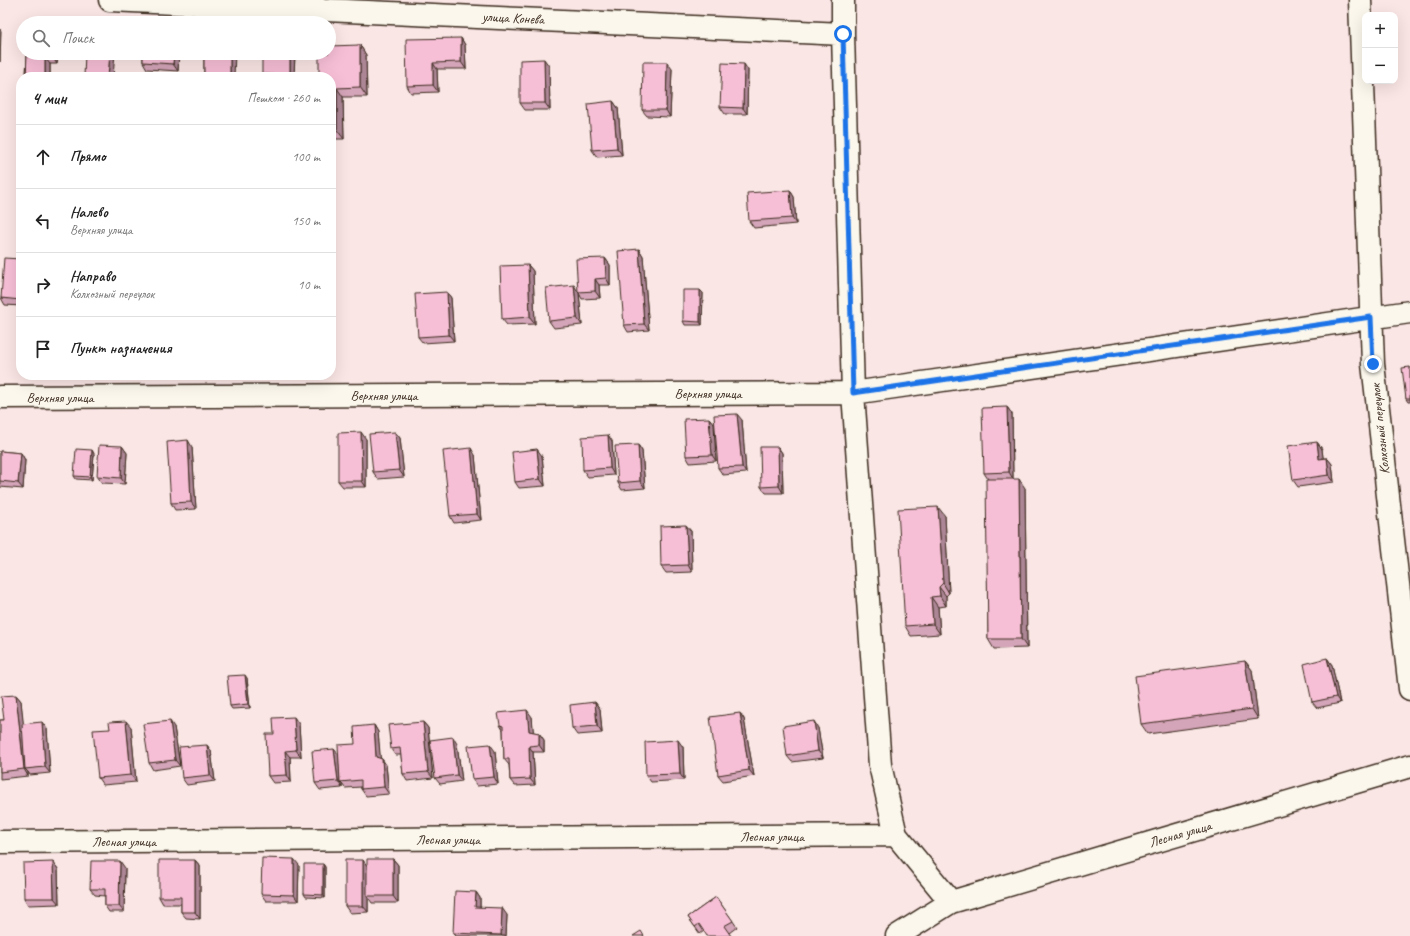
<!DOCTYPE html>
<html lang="ru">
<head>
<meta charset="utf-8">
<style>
  body { margin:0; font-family:Caveat,sans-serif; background:#f6f6f6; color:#222 }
  .controls { position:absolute; right:12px; top:12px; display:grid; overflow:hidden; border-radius:8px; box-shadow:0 4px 16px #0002 }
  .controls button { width:36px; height:36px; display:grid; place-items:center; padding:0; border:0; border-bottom:1px solid #e0e0e0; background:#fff; color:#222; font:20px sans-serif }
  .stop { position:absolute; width:12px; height:12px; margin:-9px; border:3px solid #1a73e8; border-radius:50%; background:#fff }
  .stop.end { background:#1a73e8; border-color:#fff; box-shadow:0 1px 4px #0008 }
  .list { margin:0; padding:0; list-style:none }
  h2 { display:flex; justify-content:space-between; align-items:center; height:52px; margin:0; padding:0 16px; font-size:17px }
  h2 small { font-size:13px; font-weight:400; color:#767676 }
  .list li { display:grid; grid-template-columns:26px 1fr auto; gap:12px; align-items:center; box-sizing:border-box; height:64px; padding:0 16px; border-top:1px solid #e0e0e0 }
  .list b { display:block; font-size:15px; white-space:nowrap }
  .list p { margin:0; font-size:13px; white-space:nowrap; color:#767676 }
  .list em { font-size:13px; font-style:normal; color:#767676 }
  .icon { flex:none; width:22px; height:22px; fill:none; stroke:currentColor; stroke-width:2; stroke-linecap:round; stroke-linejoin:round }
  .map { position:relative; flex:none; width:1410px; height:936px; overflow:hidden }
  .search { position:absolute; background:#fff; box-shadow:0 4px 16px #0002; left:16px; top:16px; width:320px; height:44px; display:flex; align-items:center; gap:10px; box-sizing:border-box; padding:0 14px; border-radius:22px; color:#767676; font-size:15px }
  .panel { position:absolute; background:#fff; box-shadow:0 4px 16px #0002; left:16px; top:72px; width:320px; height:308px; border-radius:16px }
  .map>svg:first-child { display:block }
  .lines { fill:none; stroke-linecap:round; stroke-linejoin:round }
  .street-casing { stroke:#3b2a1e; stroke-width:25 }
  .street { stroke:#fbf7ec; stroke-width:22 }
  .wall { fill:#d4a4b8; stroke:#3b2a1e }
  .shaded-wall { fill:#ad8696; stroke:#3b2a1e }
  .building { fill:#f7bfd6; stroke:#3b2a1e }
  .route { stroke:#1a73e8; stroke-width:5 }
  .labels { text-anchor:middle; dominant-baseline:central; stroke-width:3; stroke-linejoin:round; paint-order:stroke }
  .street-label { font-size:14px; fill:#3b2a1e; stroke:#fbf7ec }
</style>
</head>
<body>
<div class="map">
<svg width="1410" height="936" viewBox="0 0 1410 936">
  <rect width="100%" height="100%" fill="#fae6e5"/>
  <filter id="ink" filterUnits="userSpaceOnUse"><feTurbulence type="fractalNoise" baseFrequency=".025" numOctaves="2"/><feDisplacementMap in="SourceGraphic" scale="8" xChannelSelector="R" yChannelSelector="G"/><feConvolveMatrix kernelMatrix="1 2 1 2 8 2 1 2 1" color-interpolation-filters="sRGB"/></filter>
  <g filter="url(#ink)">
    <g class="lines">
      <defs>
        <path id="street" d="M 110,0 L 843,34
          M 843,0 L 843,34 L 853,393 L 880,765 L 896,835 L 951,902
          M 1360,0 L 1373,364 L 1410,689
          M 0,397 L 853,393 L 1410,312
          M 0,842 L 896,835
          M 897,936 L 951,902 L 1410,766"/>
      </defs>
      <use href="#street" class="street-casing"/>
      <use href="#street" class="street"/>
    </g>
    <path class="wall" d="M 461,38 L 465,45 L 466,69 L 437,69 L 438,92 L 411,93 L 407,86 Z
      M 360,45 L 366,55 L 367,97 L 343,97 L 344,139 L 331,139 L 331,77 Z
      M 27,53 L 58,53 L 57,64 L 50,64 L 50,77 L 26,77 Z
      M 143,53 L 179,53 L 178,71 L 147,69 L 143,62 Z
      M 204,53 L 234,77 L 205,77 L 204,75 Z
      M 295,53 L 294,77 L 264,77 L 262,74 Z
      M 549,66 L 550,110 L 525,110 L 520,103 Z
      M 672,69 L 670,117 L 647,116 L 642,110 Z
      M 748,70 L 747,114 L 725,114 L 720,107 Z
      M 613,101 L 618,108 L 622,155 L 597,157 L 592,150 Z
      M 790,190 L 794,197 L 796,224 L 754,228 L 749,221 Z
      M 639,249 L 643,256 L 649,330 L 628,332 L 624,325 Z
      M 605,258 L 610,265 L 610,285 L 599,285 L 600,298 L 582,299 L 579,293 L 582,325 L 554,328 L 549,321 L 578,291 Z
      M 21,259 L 21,306 L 5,305 L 1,298 Z
      M 528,265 L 533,271 L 535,324 L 507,325 L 502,319 Z
      M 700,290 L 703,293 L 702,325 L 685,325 L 683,321 Z
      M 447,292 L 451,298 L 454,341 L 423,343 L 418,337 Z
      M 1410,367 L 1410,402 L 1408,402 L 1406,399 Z
      M 1007,407 L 1012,414 L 1013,479 L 1025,488 L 1027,648 L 994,649 L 988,639 L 988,479 L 984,473 Z
      M 709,418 L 714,424 L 716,461 L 690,463 L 686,456 Z
      M 742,420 L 746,473 L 723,475 L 718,468 Z
      M 395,432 L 400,438 L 404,477 L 378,479 L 373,472 Z
      M 608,435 L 612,441 L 614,475 L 588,477 L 583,470 Z
      M 366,439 L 366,487 L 343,487 L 338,481 Z
      M 1317,442 L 1322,449 L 1323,458 L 1327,458 L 1332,464 L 1334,482 L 1298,487 L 1293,480 Z
      M 638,445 L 642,451 L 645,488 L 622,490 L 618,483 Z
      M 122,446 L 127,453 L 125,484 L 102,483 L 97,476 Z
      M 192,447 L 196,509 L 175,510 L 171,503 Z
      M 778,447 L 782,453 L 783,493 L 766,493 L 761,487 Z
      M 92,450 L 94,454 L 92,480 L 76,479 L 74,476 Z
      M 0,451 L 21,453 L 25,460 L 23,489 L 0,487 Z
      M 475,455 L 481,520 L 454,523 L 450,516 Z
      M 542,456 L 545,486 L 519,488 L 515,482 Z
      M 945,516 L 949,593 L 946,596 L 946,606 L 938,607 L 940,634 L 911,636 L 905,626 Z
      M 691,531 L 692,572 L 666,573 L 661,566 Z
      M 1327,658 L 1332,665 L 1340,703 L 1317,708 L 1312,702 Z
      M 1245,661 L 1252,670 L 1258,719 L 1148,734 L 1141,724 Z
      M 247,678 L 250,708 L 232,709 L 230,706 Z
      M 16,695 L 21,701 L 23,724 L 47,729 L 50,773 L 30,775 L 28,772 L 28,776 L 0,779 L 0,720 L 4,720 Z
      M 595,702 L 600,709 L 602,733 L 577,735 L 572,728 Z
      M 740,713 L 744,719 L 754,776 L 723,781 L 718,775 Z
      M 532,717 L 533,732 L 539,733 L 544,740 L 544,752 L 533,752 L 535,785 L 515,786 L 510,780 L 509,765 L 504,759 L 503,730 L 500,725 Z
      M 423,722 L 428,728 L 433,778 L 407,781 L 403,774 L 401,755 L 395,755 L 391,749 Z
      M 299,724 L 301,757 L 290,757 L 291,782 L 273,783 L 268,776 L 274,734 Z
      M 374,725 L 378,732 L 380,758 L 382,759 L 386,765 L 389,794 L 366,796 L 361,789 L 361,787 L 345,788 L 342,784 L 342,788 L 320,790 L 315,783 L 338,754 L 355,744 Z
      M 131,727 L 136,782 L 103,785 L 98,778 L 110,729 Z
      M 174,727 L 180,766 L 153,770 L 149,763 Z
      M 818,728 L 823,758 L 792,762 L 787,756 Z
      M 457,744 L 462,781 L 440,784 L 435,778 Z
      M 207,745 L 211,751 L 215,781 L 187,785 L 182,778 Z
      M 683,747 L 684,780 L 651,782 L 646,775 Z
      M 495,751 L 498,784 L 477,786 L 472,779 Z
      M 393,859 L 398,865 L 398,903 L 372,903 L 368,897 L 368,912 L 350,913 L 345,906 L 367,866 Z
      M 195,860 L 200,866 L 200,919 L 186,918 L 181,912 L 181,904 L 163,904 L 159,897 Z
      M 53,862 L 58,869 L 59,904 L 28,905 L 24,898 Z
      M 323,864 L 325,867 L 325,898 L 306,897 L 304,894 Z
      M 299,865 L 298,901 L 266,901 L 261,894 Z
      M 125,868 L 124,912 L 109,912 L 105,906 L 105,896 L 95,895 L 90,889 Z
      M 476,892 L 480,898 L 480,907 L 507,915 L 506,936 L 456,936 L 453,933 Z
      M 716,897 L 737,927 L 729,933 L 704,931 L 700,934 L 688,917 Z"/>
    <path class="shaded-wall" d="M 0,29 L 1,31 L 0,62 Z
      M 461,38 L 465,45 L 466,69 L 461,62 Z
      M 360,45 L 366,55 L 367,97 L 360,87 Z
      M 53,53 L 58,53 L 57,64 L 53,58 Z
      M 110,53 L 115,53 L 113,77 L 108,77 Z
      M 174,53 L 179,53 L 178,71 L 173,64 Z
      M 230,53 L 235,53 L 234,77 L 231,77 L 230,75 Z
      M 290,53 L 295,53 L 294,77 L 291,77 L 290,75 Z
      M 45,58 L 50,64 L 50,77 L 45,77 Z
      M 544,59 L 549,66 L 550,110 L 545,103 Z
      M 667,62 L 672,69 L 670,117 L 666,110 Z
      M 433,63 L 437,69 L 438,92 L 433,85 Z
      M 744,64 L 748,70 L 747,114 L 743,108 Z
      M 337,88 L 343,97 L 344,139 L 337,130 Z
      M 613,101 L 618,108 L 622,155 L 617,148 Z
      M 790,190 L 794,197 L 796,224 L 792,218 Z
      M 639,249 L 643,256 L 649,330 L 644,324 Z
      M 605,258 L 610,265 L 610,285 L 606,278 Z
      M 528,265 L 533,271 L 535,324 L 530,317 Z
      M 595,279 L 599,285 L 600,298 L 595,291 Z
      M 574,285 L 578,292 L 579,293 L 582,325 L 577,318 Z
      M 700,290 L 703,293 L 702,325 L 700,322 Z
      M 447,292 L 451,298 L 454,341 L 449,335 Z
      M 1007,407 L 1012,414 L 1013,479 L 1009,472 Z
      M 737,414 L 742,420 L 746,473 L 742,467 Z
      M 709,418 L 714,424 L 716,461 L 712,455 Z
      M 361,432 L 366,439 L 366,487 L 362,481 Z
      M 395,432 L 400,438 L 404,477 L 399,470 Z
      M 608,435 L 612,441 L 614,475 L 610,468 Z
      M 188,440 L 192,447 L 196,509 L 191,502 Z
      M 1317,442 L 1322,449 L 1324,465 L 1319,459 Z
      M 638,445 L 642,451 L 645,488 L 640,481 Z
      M 122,446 L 127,453 L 125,484 L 121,478 Z
      M 778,447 L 782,453 L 783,493 L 779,486 Z
      M 471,448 L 475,455 L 481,520 L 477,514 Z
      M 537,449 L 542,456 L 545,486 L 540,479 Z
      M 92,450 L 94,454 L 92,480 L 90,477 Z
      M 21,453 L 25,460 L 23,489 L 18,483 Z
      M 1327,458 L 1332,464 L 1334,482 L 1329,475 Z
      M 1019,479 L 1025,488 L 1027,648 L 1021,639 Z
      M 938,507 L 945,516 L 949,593 L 943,583 Z
      M 686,525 L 691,531 L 692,572 L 688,565 Z
      M 939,587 L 946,596 L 946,606 L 940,596 Z
      M 931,597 L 938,607 L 940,634 L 933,624 Z
      M 1327,658 L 1332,665 L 1340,703 L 1336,697 Z
      M 1245,661 L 1252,670 L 1258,719 L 1252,709 Z
      M 245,675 L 247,678 L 250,708 L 248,704 Z
      M 16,695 L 21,701 L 28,768 L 25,769 L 28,772 L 28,776 L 24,769 Z
      M 595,702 L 600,709 L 602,733 L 597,726 Z
      M 527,710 L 532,717 L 534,738 L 529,731 Z
      M 740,713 L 744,719 L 754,776 L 749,770 Z
      M 294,717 L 299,724 L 301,757 L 296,750 Z
      M 126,721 L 131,727 L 136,782 L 131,775 Z
      M 170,721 L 174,727 L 180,766 L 175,760 Z
      M 814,721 L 818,728 L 823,758 L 818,751 Z
      M 42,722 L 47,729 L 50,773 L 45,767 Z
      M 423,722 L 428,728 L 433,778 L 428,772 Z
      M 374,725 L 378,732 L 381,764 L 376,757 Z
      M 539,733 L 544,740 L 544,752 L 539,745 Z
      M 453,737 L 457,744 L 462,781 L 457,775 Z
      M 678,740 L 683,747 L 684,780 L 680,774 Z
      M 490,744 L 495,751 L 498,784 L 494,777 Z
      M 207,745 L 211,751 L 215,781 L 210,775 Z
      M 529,746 L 533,752 L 535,785 L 530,779 Z
      M 334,749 L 339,755 L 340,782 L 342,784 L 342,788 L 338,781 Z
      M 285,751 L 290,757 L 291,782 L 287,775 Z
      M 382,759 L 386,765 L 389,794 L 384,787 Z
      M 294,859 L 299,865 L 298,901 L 294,895 Z
      M 393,859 L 398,865 L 398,903 L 393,896 Z
      M 195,860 L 200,866 L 200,919 L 195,912 Z
      M 363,860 L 368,867 L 368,912 L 363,906 Z
      M 120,861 L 125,868 L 124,912 L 119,906 Z
      M 53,862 L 58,869 L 59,904 L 54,898 Z
      M 323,864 L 325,867 L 325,898 L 323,895 Z
      M 476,892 L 480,898 L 480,913 L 475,907 Z
      M 502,908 L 507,915 L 506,936 L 502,936 L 501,935 Z"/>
    <path class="building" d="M 28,19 L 54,20 L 54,23 L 28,23 Z
      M 461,38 L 461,62 L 433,63 L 433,85 L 407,86 L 406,39 Z
      M 360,45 L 360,87 L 337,88 L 337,130 L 331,130 L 331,77 L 319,77 L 319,53 L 329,53 L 329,46 Z
      M 27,53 L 53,53 L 53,58 L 45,58 L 45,77 L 26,77 Z
      M 85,53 L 110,53 L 108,77 L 84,77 Z
      M 143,53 L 174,53 L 173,64 L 143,62 Z
      M 204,53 L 230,53 L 230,75 L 204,75 Z
      M 262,53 L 290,53 L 290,75 L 262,74 Z
      M 544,59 L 545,103 L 520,103 L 520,60 Z
      M 643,62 L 667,62 L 666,110 L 642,110 Z
      M 722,63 L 744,64 L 743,108 L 720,107 Z
      M 613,101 L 617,148 L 592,150 L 588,104 Z
      M 790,190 L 792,218 L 749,221 L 747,193 Z
      M 639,249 L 644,324 L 624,325 L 618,251 Z
      M 4,258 L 21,259 L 21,300 L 1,298 Z
      M 605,258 L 606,278 L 595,279 L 595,291 L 578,292 L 576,259 Z
      M 528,265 L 530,317 L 502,319 L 500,266 Z
      M 574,285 L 577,318 L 549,321 L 546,288 Z
      M 683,290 L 700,290 L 700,322 L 683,321 Z
      M 447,292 L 449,335 L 418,337 L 415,294 Z
      M 1410,367 L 1410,399 L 1406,399 L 1402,368 Z
      M 1007,407 L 1009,472 L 984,473 L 982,408 Z
      M 737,414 L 742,467 L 718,468 L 714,415 Z
      M 709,418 L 712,455 L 686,456 L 684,419 Z
      M 361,432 L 362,481 L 338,481 L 338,433 Z
      M 395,432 L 399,470 L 373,472 L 369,434 Z
      M 608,435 L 610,468 L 583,470 L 582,437 Z
      M 188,440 L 191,502 L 171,503 L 167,442 Z
      M 1317,442 L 1319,459 L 1327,458 L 1329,475 L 1293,480 L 1288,446 Z
      M 99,445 L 122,446 L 121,478 L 97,476 Z
      M 638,445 L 640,481 L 618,483 L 615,446 Z
      M 760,447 L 778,447 L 779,486 L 761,487 Z
      M 471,448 L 477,514 L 450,516 L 443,451 Z
      M 76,449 L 92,450 L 90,477 L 74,476 Z
      M 537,449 L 540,479 L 515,482 L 512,452 Z
      M 0,451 L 21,453 L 18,483 L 0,481 Z
      M 986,479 L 1019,479 L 1021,639 L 988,639 Z
      M 938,507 L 943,583 L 939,587 L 940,596 L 931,597 L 933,624 L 905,626 L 898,509 Z
      M 686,525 L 688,565 L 661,566 L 660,526 Z
      M 1327,658 L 1336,697 L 1312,702 L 1304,664 Z
      M 1245,661 L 1252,709 L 1141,724 L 1135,676 Z
      M 245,675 L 248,704 L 230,706 L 227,676 Z
      M 16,695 L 24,769 L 0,772 L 0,720 L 4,720 L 1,696 Z
      M 595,702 L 597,726 L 572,728 L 570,705 Z
      M 527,710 L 529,731 L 539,733 L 539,745 L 529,746 L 530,779 L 510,780 L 509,759 L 504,759 L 503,726 L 500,725 L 498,713 Z
      M 740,713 L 749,770 L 718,775 L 710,717 Z
      M 294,717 L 296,750 L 285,751 L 287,775 L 268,776 L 266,734 L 274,734 L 273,718 Z
      M 126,721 L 131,775 L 98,778 L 93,730 L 110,729 L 109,722 Z
      M 170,721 L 175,760 L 149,763 L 143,724 Z
      M 814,721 L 818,751 L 787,756 L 783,726 Z
      M 42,722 L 45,767 L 25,769 L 22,724 Z
      M 423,722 L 428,772 L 403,774 L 400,748 L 391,749 L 388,725 Z
      M 374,725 L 376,757 L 382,759 L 384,787 L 361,789 L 361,780 L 340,782 L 338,745 L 355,744 L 354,727 Z
      M 453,737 L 457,775 L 435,778 L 430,740 Z
      M 678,740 L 680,774 L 646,775 L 645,742 Z
      M 490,744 L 494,777 L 472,779 L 468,746 Z
      M 207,745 L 210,775 L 182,778 L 179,747 Z
      M 334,749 L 338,781 L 315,783 L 312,751 Z
      M 262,858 L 294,859 L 294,895 L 261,894 Z
      M 367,859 L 393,859 L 393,896 L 367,896 Z
      M 159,860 L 195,860 L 195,912 L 181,912 L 181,897 L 159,897 Z
      M 345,860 L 363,860 L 363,906 L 345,906 Z
      M 91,861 L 120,861 L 119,906 L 105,906 L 105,889 L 90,889 Z
      M 53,862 L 54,898 L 24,898 L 23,863 Z
      M 304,864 L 323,864 L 323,895 L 304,894 Z
      M 455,891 L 476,892 L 475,907 L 502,908 L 501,935 L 453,933 Z
      M 716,897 L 733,921 L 724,926 L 731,936 L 707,936 L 699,924 L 695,927 L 688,917 Z
      M 641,931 L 644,936 L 633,936 Z"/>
  </g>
  <g class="lines" filter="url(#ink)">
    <path class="route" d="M 843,34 L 853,393 L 1371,317 L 1373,364"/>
  </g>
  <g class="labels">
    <g class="street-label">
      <text transform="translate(513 18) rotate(3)">улица Конева</text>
      <text x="708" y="393">Верхняя улица</text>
      <text x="384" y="395">Верхняя улица</text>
      <text x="60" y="397">Верхняя улица</text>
      <text transform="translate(1380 429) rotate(-96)">Колхозный переулок</text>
      <text transform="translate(1180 834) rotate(-16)">Лесная улица</text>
      <text x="772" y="836">Лесная улица</text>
      <text x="448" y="839">Лесная улица</text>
      <text x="124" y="841">Лесная улица</text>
    </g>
  </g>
</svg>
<div class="controls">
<button>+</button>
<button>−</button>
</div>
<div class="stop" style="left:843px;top:34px"></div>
<div class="stop end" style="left:1373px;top:364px"></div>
<div class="search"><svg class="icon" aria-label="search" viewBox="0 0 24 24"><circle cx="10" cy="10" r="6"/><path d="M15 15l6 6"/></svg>Поиск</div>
<section class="panel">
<h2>4 мин<small>Пешком · 260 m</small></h2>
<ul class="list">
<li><svg class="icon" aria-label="ahead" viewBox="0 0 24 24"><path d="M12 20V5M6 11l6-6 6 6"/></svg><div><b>Прямо</b></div><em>100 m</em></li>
<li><svg class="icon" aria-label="left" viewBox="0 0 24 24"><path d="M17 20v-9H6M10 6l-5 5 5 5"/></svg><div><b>Налево</b><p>Верхняя улица</p></div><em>150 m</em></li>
<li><svg class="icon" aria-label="right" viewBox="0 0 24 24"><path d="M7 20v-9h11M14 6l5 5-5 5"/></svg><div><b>Направо</b><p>Колхозный переулок</p></div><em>10 m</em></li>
<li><svg class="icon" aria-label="arrive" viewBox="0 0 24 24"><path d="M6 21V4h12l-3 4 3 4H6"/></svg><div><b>Пункт назначения</b></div></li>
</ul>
</section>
</div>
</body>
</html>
